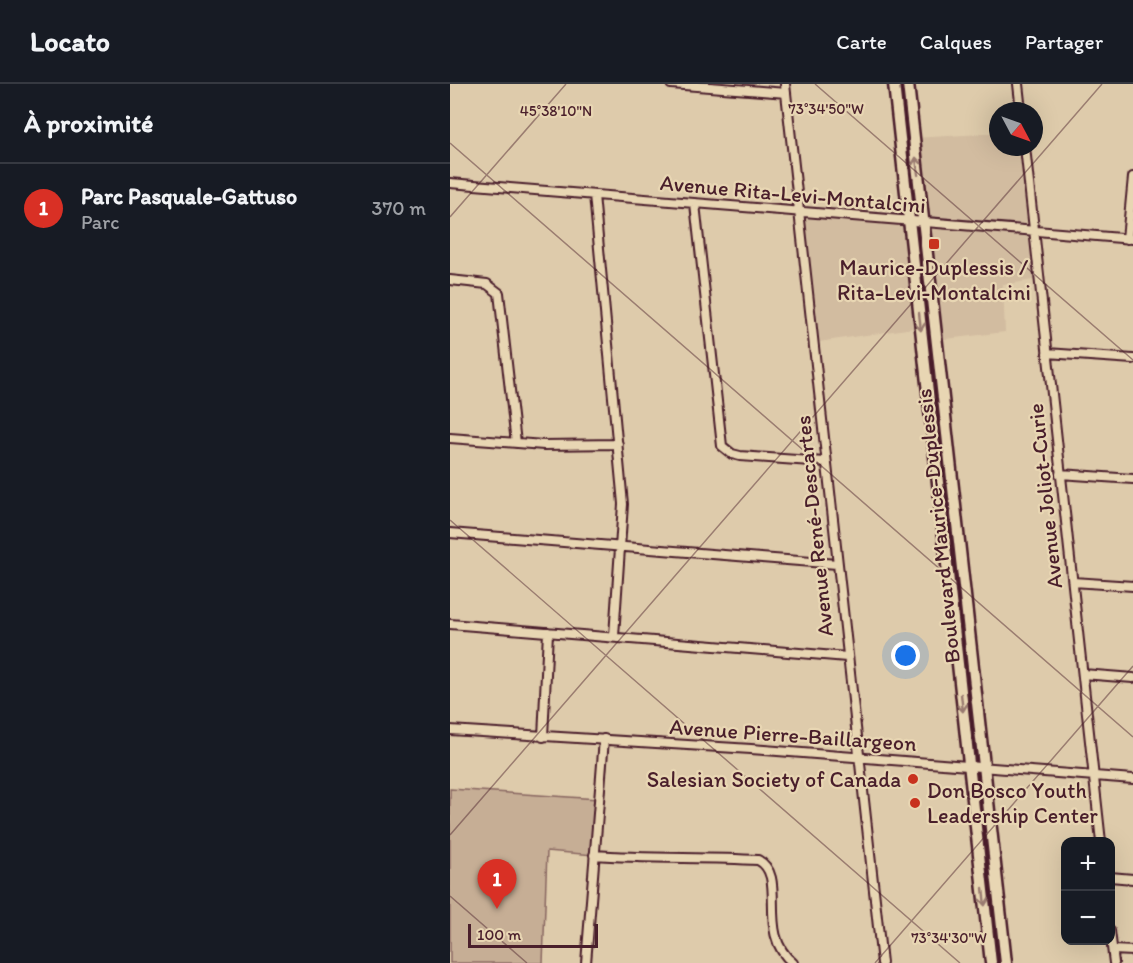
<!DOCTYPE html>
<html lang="fr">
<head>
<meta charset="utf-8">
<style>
  body { margin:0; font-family:Itim,sans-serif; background:#242831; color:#f1f3f6 }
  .controls { position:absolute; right:18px; bottom:18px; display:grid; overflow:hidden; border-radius:12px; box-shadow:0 6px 24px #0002 }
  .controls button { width:54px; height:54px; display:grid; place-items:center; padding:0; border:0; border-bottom:2px solid #363941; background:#171b24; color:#f1f3f6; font:30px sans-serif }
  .compass { position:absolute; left:539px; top:18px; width:54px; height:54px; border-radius:50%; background:#171b24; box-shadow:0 6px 24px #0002; rotate:131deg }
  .scale { position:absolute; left:18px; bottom:15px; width:130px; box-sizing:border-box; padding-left:6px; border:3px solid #4a1f2b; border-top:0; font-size:16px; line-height:21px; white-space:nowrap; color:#4a1f2b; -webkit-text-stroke:4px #e8d6b3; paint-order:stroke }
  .you { position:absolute; left:456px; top:572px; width:21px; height:21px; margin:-15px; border:4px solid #fff; border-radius:50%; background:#1a73e8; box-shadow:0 0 0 9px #1a73e833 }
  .badge { display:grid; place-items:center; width:39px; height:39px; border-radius:50%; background:#d93025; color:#fff; font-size:20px; font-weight:700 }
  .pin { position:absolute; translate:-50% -50px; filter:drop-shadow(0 2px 3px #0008) }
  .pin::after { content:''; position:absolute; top:32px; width:21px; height:18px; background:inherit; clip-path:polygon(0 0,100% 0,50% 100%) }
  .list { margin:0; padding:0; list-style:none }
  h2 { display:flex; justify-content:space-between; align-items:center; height:78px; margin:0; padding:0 24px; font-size:26px }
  h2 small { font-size:20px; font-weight:400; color:#9ea1a6 }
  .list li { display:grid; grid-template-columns:39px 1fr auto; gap:18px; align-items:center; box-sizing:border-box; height:90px; padding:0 24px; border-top:2px solid #363941 }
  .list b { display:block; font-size:22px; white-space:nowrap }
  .list p { margin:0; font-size:20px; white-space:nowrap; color:#9ea1a6 }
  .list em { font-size:20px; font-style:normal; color:#9ea1a6 }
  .map { position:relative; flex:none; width:683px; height:879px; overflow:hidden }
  header { display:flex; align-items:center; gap:36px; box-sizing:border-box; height:84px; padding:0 30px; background:#171b24; border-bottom:2px solid #363941 }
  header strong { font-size:28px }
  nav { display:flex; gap:33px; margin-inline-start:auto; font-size:21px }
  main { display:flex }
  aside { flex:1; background:#171b24 }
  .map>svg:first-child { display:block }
  .built { fill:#d2bca0 }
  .green { fill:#c6ae95; stroke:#886660; stroke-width:1.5 }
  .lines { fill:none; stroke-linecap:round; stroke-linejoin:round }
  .street-casing { stroke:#4a1f2b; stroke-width:12 }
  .secondary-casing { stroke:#4a1f2b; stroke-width:15 }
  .street { stroke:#e8d6b3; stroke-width:8 }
  .secondary { stroke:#e8d6b3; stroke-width:10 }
  .oneway { stroke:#997a6f }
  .ticks { fill:none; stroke:#4a1f2b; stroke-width:1.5; stroke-opacity:0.45 }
  .poi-dot { fill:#c8321e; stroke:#e8d6b3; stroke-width:2 }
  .labels { text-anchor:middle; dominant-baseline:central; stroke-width:4.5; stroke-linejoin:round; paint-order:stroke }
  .street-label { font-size:22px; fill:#4a1f2b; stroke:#e8d6b3 }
  .poi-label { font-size:22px; fill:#4a1f2b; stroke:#e8d6b3 }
  .ticks-label { font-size:15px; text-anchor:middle; fill:#4a1f2b; stroke:#e8d6b3; stroke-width:4.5; stroke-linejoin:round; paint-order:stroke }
</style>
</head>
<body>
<header>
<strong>Locato</strong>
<nav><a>Carte</a><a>Calques</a><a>Partager</a></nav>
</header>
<main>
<aside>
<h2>À proximité<small></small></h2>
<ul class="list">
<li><span class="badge">1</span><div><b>Parc Pasquale-Gattuso</b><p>Parc</p></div><em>370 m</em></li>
</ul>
</aside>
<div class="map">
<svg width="683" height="879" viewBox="0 0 683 879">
  <rect width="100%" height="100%" fill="#decbab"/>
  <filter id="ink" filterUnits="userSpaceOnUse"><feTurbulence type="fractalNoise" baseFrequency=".0167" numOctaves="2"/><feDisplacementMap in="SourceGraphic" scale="12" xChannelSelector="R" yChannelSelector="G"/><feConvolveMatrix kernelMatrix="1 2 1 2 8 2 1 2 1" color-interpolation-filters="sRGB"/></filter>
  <g filter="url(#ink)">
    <path class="built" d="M 548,49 L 548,63 L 575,63 L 589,195 L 553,201 L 555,248 L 487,256 L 464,54 Z
      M 348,128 L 459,138 L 470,243 L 362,259 Z"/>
    <path class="green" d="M 0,705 L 148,715 L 144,771 L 97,767 L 93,879 L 0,879 Z"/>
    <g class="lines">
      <defs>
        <path id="street" d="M 221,0 L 336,9
          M 335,0 L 432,879
          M 568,0 L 571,27
          M 575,63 L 651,758
          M 0,99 L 683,155
          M 144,111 L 173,420 L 164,552
          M 245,120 L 272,362 L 282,370 L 290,372 L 375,378
          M 677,155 L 683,93
          M 0,196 L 37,200 L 49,209 L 66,359
          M 597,269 L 683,275
          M 0,354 L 94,361 L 168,360
          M 610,390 L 683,395
          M 0,449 L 387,480
          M 623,498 L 683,502
          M 0,540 L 397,573
          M 633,590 L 683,594
          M 0,646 L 301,665 L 683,695
          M 93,653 L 98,548
          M 144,771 C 199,775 253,773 308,776 C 339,792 305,849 343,879
          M 660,793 L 683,795
          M 660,847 L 664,879
          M 663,866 L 683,867
          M 136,879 L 154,655"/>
        <path id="secondary" d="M 444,0 L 541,879
          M 458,0 L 556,879"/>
      </defs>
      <use href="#street" class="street-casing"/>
      <use href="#secondary" class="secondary-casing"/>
      <use href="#street" class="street"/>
      <use href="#secondary" class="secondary"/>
    </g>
    <defs><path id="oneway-shaft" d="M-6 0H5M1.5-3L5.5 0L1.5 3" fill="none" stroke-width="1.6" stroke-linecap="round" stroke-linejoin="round" transform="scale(1.5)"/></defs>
    <g class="oneway">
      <use href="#oneway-shaft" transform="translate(467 82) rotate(-97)"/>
      <use href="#oneway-shaft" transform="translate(470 238) rotate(84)"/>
      <use href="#oneway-shaft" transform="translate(512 619) rotate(84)"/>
      <use href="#oneway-shaft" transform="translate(534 813) rotate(84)"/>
    </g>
  </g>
  <path class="ticks" d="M 365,0 L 683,276M 0,59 L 683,653M 0,133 L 116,0M 0,436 L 510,879M 0,751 L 652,0M 0,812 L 77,879M 425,879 L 683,582"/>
  <g class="poi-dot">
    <rect x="478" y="154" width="12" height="12" rx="3"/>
    <circle cx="463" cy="695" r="6"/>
    <circle cx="465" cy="719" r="6"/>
  </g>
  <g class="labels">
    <g class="street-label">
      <text transform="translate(343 110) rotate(5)">Avenue Rita-Levi-Montalcini</text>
      <text transform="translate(595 412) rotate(-96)">Avenue Joliot-Curie</text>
      <text transform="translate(364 442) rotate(-96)">Avenue René-Descartes</text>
      <text transform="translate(488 442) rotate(-96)">Boulevard Maurice-Duplessis</text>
      <text transform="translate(343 651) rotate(4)">Avenue Pierre-Baillargeon</text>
    </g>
    <g class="poi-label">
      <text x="484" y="183">Maurice-Duplessis /<tspan x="484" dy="25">Rita-Levi-Montalcini</tspan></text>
      <text x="451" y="695" text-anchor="end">Salesian Society of Canada</text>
      <text x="477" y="706" text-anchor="start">Don Bosco Youth<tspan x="477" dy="25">Leadership Center</tspan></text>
    </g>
  </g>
  <g class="ticks-label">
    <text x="376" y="30">73°34'50"W</text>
    <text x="106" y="32">45°38'10"N</text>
    <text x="499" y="859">73°34'30"W</text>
  </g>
</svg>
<div class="controls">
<button>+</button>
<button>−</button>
</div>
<svg class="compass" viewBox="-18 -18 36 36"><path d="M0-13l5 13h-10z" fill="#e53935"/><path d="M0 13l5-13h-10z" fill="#9ea1a6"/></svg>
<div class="scale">100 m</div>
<div class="you"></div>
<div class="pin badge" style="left:47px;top:825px">1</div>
</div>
</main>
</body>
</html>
